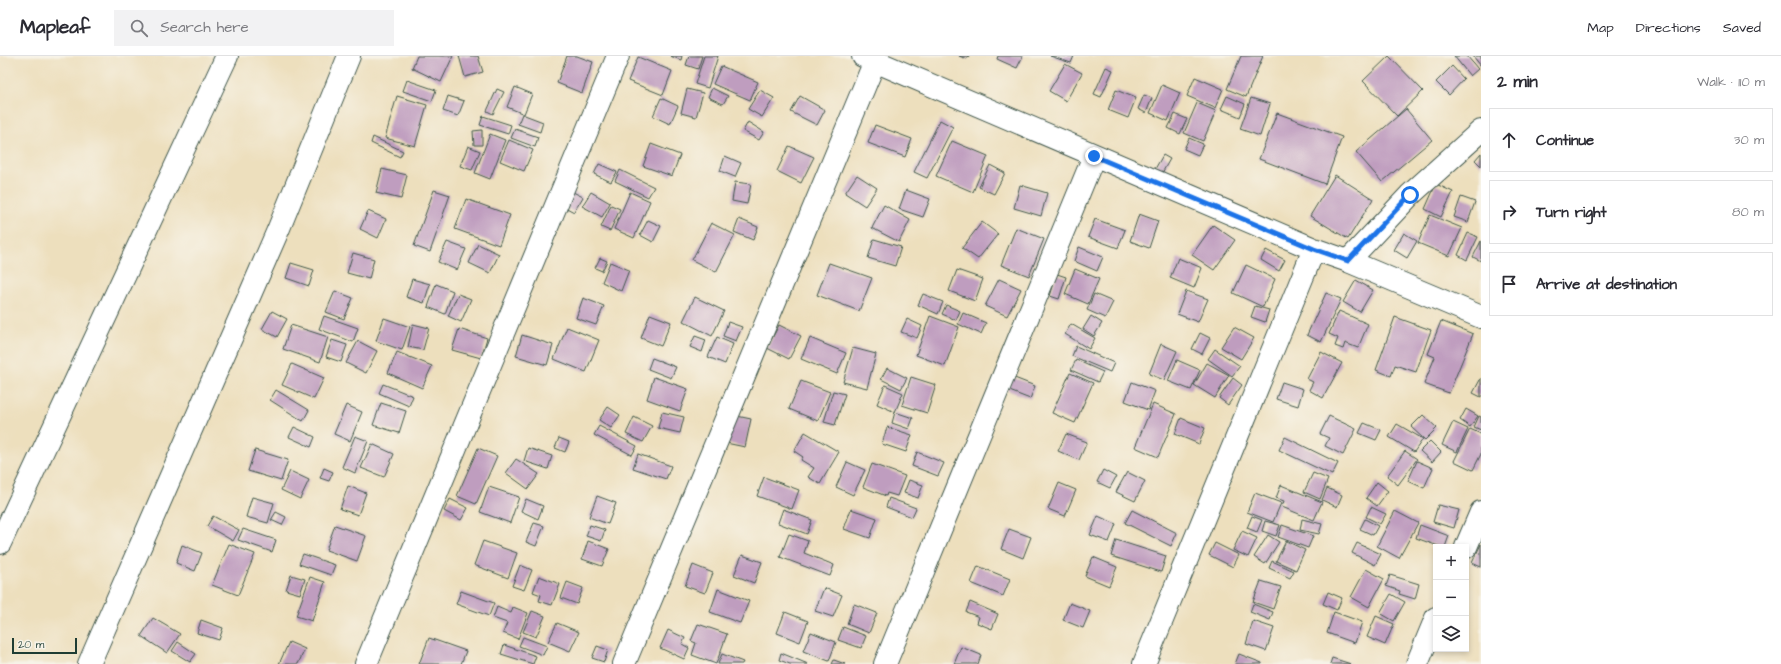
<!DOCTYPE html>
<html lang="en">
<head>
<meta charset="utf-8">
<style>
  body { margin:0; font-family:"Architects Daughter",sans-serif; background:#f2f2f3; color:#2b2b33 }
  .controls { position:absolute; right:12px; bottom:12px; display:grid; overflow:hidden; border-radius:0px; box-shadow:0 2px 6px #0003 }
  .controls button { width:36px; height:36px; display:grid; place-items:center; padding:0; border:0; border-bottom:1px solid #e1e1e2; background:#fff; color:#2b2b33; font:20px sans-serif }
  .scale { position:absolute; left:12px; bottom:10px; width:65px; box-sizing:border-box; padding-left:4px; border:2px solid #1f3d34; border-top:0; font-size:11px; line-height:14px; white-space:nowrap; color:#1f3d34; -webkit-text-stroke:3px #f7f3e8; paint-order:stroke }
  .stop { position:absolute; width:12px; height:12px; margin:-9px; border:3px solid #1a73e8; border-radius:50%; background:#fff }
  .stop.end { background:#1a73e8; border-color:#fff; box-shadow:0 1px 4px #0008 }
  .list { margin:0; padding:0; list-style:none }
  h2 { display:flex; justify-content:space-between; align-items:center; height:52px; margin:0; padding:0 16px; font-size:17px }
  h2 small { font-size:13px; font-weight:400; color:#7c7c81 }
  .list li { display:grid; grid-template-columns:26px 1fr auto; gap:12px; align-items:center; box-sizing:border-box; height:64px; margin:0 8px 8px; padding:0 8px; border:1px solid #e1e1e2; border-radius:0px }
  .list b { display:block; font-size:15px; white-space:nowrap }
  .list em { font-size:13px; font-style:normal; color:#7c7c81 }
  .icon { flex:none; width:22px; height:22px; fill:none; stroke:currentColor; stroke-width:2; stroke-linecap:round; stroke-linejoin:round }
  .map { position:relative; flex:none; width:1481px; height:608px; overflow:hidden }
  header { display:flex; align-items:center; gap:24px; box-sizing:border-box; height:56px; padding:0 20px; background:#fff; border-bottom:1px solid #e1e1e2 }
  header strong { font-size:19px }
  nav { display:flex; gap:22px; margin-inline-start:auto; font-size:14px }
  .search { width:280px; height:36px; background:#f2f2f3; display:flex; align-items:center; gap:10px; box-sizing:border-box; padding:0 14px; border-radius:0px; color:#7c7c81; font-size:15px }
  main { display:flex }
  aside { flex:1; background:#fff }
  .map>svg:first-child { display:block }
  .building { fill:#bf9dbf }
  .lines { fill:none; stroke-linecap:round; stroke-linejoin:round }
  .minor-casing { stroke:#3e5549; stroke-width:24 }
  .minor { stroke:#fff; stroke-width:22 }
  .route { stroke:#1a73e8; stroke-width:5 }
</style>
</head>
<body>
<header>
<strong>Mapleaf</strong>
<div class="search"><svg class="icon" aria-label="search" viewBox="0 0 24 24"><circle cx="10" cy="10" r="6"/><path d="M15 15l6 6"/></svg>Search here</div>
<nav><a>Map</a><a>Directions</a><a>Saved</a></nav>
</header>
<main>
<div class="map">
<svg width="1481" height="608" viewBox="0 0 1481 608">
  <rect width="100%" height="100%" fill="#f7f3e8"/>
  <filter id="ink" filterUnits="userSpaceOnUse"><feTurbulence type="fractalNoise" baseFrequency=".025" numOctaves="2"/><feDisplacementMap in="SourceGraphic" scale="8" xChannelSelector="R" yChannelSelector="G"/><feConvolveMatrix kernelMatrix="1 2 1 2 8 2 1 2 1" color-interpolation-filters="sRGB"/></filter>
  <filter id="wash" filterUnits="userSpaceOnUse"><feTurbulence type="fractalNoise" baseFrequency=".012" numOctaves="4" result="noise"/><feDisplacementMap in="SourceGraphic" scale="16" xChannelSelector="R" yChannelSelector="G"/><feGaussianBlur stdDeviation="0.9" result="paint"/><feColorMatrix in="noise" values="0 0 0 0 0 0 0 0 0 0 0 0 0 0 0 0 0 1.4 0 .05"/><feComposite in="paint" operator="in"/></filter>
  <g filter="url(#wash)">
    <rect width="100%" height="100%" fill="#eddfbd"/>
    <g id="blocks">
      <path class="building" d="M 417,0 L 453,0 L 441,26 L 412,12 Z
        M 459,0 L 478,0 L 483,16 L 465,21 Z
        M 567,0 L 577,0 L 593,6 L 582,37 L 557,27 Z
        M 670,0 L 682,0 L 681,4 Z
        M 689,0 L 702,0 L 698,13 L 686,9 Z
        M 704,0 L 718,0 L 708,32 L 695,28 Z
        M 959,0 L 969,0 L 967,3 Z
        M 998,0 L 1023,0 L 1017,12 L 997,3 Z
        M 1050,0 L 1074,0 L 1071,7 Z
        M 1241,0 L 1263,0 L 1246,41 L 1227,33 Z
        M 1389,0 L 1423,35 L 1397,60 L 1363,25 Z
        M 1454,0 L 1467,0 L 1478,13 L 1470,20 Z
        M 1473,0 L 1481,0 L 1481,10 Z
        M 638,1 L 672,15 L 663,39 L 628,25 Z
        M 1065,8 L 1082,17 L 1066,45 L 1049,35 Z
        M 721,10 L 758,26 L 750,44 L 713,28 Z
        M 1452,10 L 1464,23 L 1449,39 L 1436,26 Z
        M 1106,11 L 1113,14 L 1101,41 L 1094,38 Z
        M 1195,21 L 1223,33 L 1215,52 L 1187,40 Z
        M 407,24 L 436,34 L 432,45 L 403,35 Z
        M 1162,29 L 1180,37 L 1168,65 L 1150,57 Z
        M 515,31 L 532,38 L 524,58 L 507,51 Z
        M 712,32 L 728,40 L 723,48 L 708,41 Z
        M 497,33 L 504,36 L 493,58 L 487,55 Z
        M 687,33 L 703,37 L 696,61 L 681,57 Z
        M 760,34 L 774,42 L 762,61 L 748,53 Z
        M 1116,34 L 1136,42 L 1128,62 L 1108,54 Z
        M 1144,39 L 1152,42 L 1146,57 L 1138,53 Z
        M 397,40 L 427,49 L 415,90 L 385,82 Z
        M 448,40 L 464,45 L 458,60 L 443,55 Z
        M 800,40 L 825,54 L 817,69 L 791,56 Z
        M 1227,40 L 1245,48 L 1240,61 L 1221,53 Z
        M 661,42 L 678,50 L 670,68 L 653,60 Z
        M 1251,42 L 1270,48 L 1260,80 L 1240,73 Z
        M 1197,47 L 1216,55 L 1203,85 L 1184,77 Z
        M 1406,53 L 1432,84 L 1382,126 L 1356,96 Z
        M 1277,57 L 1342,81 L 1325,128 L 1259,103 Z
        M 522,58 L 543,66 L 540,76 L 518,68 Z
        M 1175,58 L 1187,63 L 1180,78 L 1168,72 Z
        M 483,60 L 511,69 L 508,78 L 480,69 Z
        M 940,64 L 953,71 L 927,122 L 914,116 Z
        M 748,66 L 764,76 L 759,84 L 743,75 Z
        M 875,69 L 912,83 L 905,101 L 868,87 Z
        M 515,73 L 538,81 L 535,91 L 511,82 Z
        M 482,74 L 482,89 L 474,89 L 473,75 Z
        M 490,78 L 505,84 L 490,123 L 475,117 Z
        M 373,81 L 403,95 L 400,101 L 371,87 Z
        M 1189,82 L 1203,88 L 1198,99 L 1184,93 Z
        M 509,84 L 533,94 L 524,115 L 500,105 Z
        M 952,85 L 988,100 L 973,136 L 936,120 Z
        M 651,88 L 680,99 L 672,120 L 643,110 Z
        M 468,90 L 480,95 L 472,114 L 460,110 Z
        M 789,90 L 814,101 L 801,127 L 777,115 Z
        M 1481,97 L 1481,110 L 1475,104 Z
        M 1163,99 L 1170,103 L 1162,117 L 1155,113 Z
        M 725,100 L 741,107 L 735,121 L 720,115 Z
        M 599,108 L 617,116 L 611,126 L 594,118 Z
        M 990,109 L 1005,117 L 994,138 L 979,131 Z
        M 382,113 L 407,119 L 401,143 L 376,137 Z
        M 620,114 L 654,131 L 648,141 L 615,125 Z
        M 857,119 L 877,132 L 865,150 L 845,137 Z
        M 1335,119 L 1373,143 L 1348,183 L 1310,160 Z
        M 735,126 L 751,128 L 747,148 L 732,145 Z
        M 1436,128 L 1453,136 L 1441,161 L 1425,153 Z
        M 1020,129 L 1047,137 L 1041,160 L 1014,152 Z
        M 434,134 L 450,139 L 430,196 L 414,190 Z
        M 906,134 L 930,143 L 923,161 L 899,153 Z
        M 571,135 L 583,141 L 574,156 L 563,150 Z
        M 591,136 L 610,147 L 602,161 L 582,150 Z
        M 630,136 L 650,145 L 634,182 L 614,173 Z
        M 1461,141 L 1475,146 L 1468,166 L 1454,161 Z
        M 466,143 L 510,159 L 499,189 L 455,173 Z
        M 611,149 L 620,153 L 610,175 L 601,171 Z
        M 884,149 L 910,164 L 899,186 L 872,172 Z
        M 368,155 L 386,163 L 378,182 L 360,173 Z
        M 1139,158 L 1158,165 L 1149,192 L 1130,185 Z
        M 1430,159 L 1462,172 L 1449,200 L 1418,187 Z
        M 739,163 L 758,171 L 753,184 L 734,176 Z
        M 1095,163 L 1125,174 L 1118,192 L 1088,181 Z
        M 648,164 L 661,170 L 653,186 L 640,179 Z
        M 982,166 L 998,178 L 978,203 L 962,192 Z
        M 711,167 L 735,179 L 716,216 L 692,204 Z
        M 1213,169 L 1235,184 L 1214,214 L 1192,199 Z
        M 1016,172 L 1044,183 L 1029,220 L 1001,209 Z
        M 1404,177 L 1417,185 L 1407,202 L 1394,194 Z
        M 1468,177 L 1478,181 L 1467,204 L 1458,199 Z
        M 874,183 L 901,191 L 895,210 L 868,202 Z
        M 1481,185 L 1481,205 L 1473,201 Z
        M 447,186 L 466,193 L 457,214 L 438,206 Z
        M 478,188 L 499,198 L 490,217 L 469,207 Z
        M 1079,191 L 1103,201 L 1097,215 L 1074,205 Z
        M 1266,194 L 1285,204 L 1279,215 L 1261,204 Z
        M 353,197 L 374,203 L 369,223 L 347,217 Z
        M 600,202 L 607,205 L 602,215 L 595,212 Z
        M 1178,202 L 1202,212 L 1194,232 L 1170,222 Z
        M 610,206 L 629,214 L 621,235 L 602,226 Z
        M 291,207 L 314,214 L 309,230 L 286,222 Z
        M 829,207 L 872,222 L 859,255 L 817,239 Z
        M 1246,209 L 1275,223 L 1263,251 L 1233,237 Z
        M 1075,213 L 1099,223 L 1088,248 L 1065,238 Z
        M 957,214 L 983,223 L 975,245 L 949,235 Z
        M 1057,218 L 1066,221 L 1059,243 L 1050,240 Z
        M 412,223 L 430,228 L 424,247 L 406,241 Z
        M 999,223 L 1021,233 L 1007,260 L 985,250 Z
        M 1356,224 L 1373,234 L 1360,256 L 1343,246 Z
        M 436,228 L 453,235 L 445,258 L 428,251 Z
        M 335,235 L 353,242 L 344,263 L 326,256 Z
        M 1186,235 L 1208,243 L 1198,266 L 1177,258 Z
        M 1326,237 L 1341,243 L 1321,286 L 1307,279 Z
        M 458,238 L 471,243 L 461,266 L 448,260 Z
        M 923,238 L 943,246 L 938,258 L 918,249 Z
        M 1094,238 L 1113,246 L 1105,262 L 1087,254 Z
        M 695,241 L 724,255 L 712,280 L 683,265 Z
        M 583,242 L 604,250 L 596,269 L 576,262 Z
        M 946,249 L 960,255 L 956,264 L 942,258 Z
        M 1255,250 L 1269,254 L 1265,266 L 1251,261 Z
        M 272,255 L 287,263 L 277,281 L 262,273 Z
        M 1339,255 L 1368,268 L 1358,292 L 1345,287 L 1343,293 L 1335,290 L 1338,282 L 1329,278 Z
        M 963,257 L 986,267 L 981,278 L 958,268 Z
        M 650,258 L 671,266 L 661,290 L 641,282 Z
        M 324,260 L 358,272 L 353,286 L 319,273 Z
        M 930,260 L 959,271 L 945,310 L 916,299 Z
        M 1091,260 L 1102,267 L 1094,280 L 1083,273 Z
        M 1395,261 L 1431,274 L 1416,316 L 1395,309 L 1391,320 L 1376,314 Z
        M 384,262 L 410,271 L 402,294 L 376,285 Z
        M 907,263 L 922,270 L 917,282 L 901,276 Z
        M 1441,265 L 1473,278 L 1449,337 L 1424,328 L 1435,301 L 1428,298 Z
        M 728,266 L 742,271 L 736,285 L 723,280 Z
        M 413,268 L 429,272 L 423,294 L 408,291 Z
        M 1071,268 L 1095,282 L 1089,293 L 1065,278 Z
        M 291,269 L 328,281 L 320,306 L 283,293 Z
        M 779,269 L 801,280 L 789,303 L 767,292 Z
        M 567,271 L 599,284 L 586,316 L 554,303 Z
        M 1234,271 L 1254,282 L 1241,303 L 1221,291 Z
        M 459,273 L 487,282 L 481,302 L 452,294 Z
        M 1200,277 L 1210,282 L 1202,298 L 1192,293 Z
        M 522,279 L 553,289 L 547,309 L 516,300 Z
        M 695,280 L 706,284 L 702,296 L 690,291 Z
        M 717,281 L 733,288 L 725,308 L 708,301 Z
        M 810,282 L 846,297 L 837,318 L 801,303 Z
        M 332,284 L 347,289 L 341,306 L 326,301 Z
        M 358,285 L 377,295 L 366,317 L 346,307 Z
        M 1161,288 L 1177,295 L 1164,324 L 1149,318 Z
        M 1076,290 L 1114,307 L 1110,316 L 1072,300 Z
        M 853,292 L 876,298 L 867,332 L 843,326 Z
        M 1215,293 L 1240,310 L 1232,320 L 1208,303 Z
        M 397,296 L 432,310 L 422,332 L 388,317 Z
        M 1321,296 L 1342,307 L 1323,342 L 1309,334 L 1313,326 L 1307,323 Z
        M 652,302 L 676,311 L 671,322 L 648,313 Z
        M 1076,304 L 1103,316 L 1098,326 L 1071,314 Z
        M 1177,304 L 1200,314 L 1191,334 L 1168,325 Z
        M 1207,307 L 1229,319 L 1215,342 L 1194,329 Z
        M 292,308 L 324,322 L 314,343 L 282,329 Z
        M 887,312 L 907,322 L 901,333 L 881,323 Z
        M 1070,317 L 1093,327 L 1075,367 L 1052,357 Z
        M 654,321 L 688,333 L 680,355 L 647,343 Z
        M 911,321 L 936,329 L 927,357 L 902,349 Z
        M 1012,321 L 1035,330 L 1030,343 L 1007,334 Z
        M 1233,322 L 1242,329 L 1228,349 L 1219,342 Z
        M 1481,322 L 1481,341 L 1473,337 Z
        M 801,325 L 830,336 L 818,365 L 789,353 Z
        M 1132,326 L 1155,335 L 1148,354 L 1125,345 Z
        M 1282,326 L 1303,333 L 1298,350 L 1276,343 Z
        M 383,328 L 413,340 L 409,350 L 379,337 Z
        M 885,329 L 903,337 L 895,356 L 877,348 Z
        M 276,334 L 309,354 L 303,365 L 270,344 Z
        M 833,335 L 845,338 L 835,369 L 824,366 Z
        M 381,347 L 406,355 L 399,377 L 373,369 Z
        M 1153,348 L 1176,358 L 1158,401 L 1135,391 Z
        M 346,349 L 362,356 L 350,385 L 334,378 Z
        M 608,351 L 620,359 L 611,372 L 599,364 Z
        M 1466,353 L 1478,360 L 1470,371 L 1460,364 Z
        M 662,356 L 684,361 L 680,377 L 658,372 Z
        M 895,356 L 913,362 L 909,373 L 892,367 Z
        M 732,359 L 751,363 L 745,391 L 726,387 Z
        M 1423,359 L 1437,372 L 1425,384 L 1411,371 Z
        M 1329,360 L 1356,373 L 1343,399 L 1325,390 L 1329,382 L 1320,378 Z
        M 1479,360 L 1481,361 L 1481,374 L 1474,371 Z
        M 634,361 L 652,370 L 643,386 L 626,378 Z
        M 1181,362 L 1205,372 L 1199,388 L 1175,378 Z
        M 1453,366 L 1468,373 L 1457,396 L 1442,389 Z
        M 1364,367 L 1381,374 L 1376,384 L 1359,377 Z
        M 1397,368 L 1423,383 L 1414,396 L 1389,381 Z
        M 599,370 L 637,390 L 632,399 L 594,379 Z
        M 294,371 L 315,381 L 311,391 L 289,381 Z
        M 887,371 L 912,379 L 906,396 L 882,388 Z
        M 1470,373 L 1481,378 L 1481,398 L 1473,414 L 1454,405 Z
        M 805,376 L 839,396 L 820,428 L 808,421 L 814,412 L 801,404 L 803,401 L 794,395 Z
        M 1066,378 L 1087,386 L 1079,404 L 1058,395 Z
        M 355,380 L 368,385 L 355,417 L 342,411 Z
        M 1285,381 L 1338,407 L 1332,419 L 1279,394 Z
        M 559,382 L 569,386 L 565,396 L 555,392 Z
        M 1430,385 L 1441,396 L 1432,406 L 1420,395 Z
        M 372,388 L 394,398 L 384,421 L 361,412 Z
        M 478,392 L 497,400 L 476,448 L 457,440 Z
        M 528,392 L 552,400 L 548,413 L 524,405 Z
        M 255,394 L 288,404 L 281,425 L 248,415 Z
        M 1405,395 L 1417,403 L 1398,429 L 1387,420 Z
        M 917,396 L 944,407 L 938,420 L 912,410 Z
        M 638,398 L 671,410 L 666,423 L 633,412 Z
        M 516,403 L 539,418 L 528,433 L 506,417 Z
        M 1417,405 L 1433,412 L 1424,432 L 1408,425 Z
        M 847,406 L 865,414 L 853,439 L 836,431 Z
        M 872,408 L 905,420 L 897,440 L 887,437 L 886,440 L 863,431 Z
        M 324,412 L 333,416 L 329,425 L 320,422 Z
        M 1103,414 L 1116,421 L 1110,432 L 1097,426 Z
        M 290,415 L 309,424 L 300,443 L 281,434 Z
        M 1127,416 L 1145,425 L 1135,445 L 1116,436 Z
        M 1313,417 L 1328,423 L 1320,443 L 1304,436 Z
        M 764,421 L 799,434 L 792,453 L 757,440 Z
        M 909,424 L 923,429 L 918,442 L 904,437 Z
        M 1377,426 L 1388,435 L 1377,450 L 1366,442 Z
        M 1059,427 L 1076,434 L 1065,460 L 1048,453 Z
        M 1281,429 L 1322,446 L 1314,464 L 1282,451 L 1284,445 L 1276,442 Z
        M 348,430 L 366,437 L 358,459 L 340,453 Z
        M 489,431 L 519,441 L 510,467 L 480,456 Z
        M 1327,432 L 1342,439 L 1337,451 L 1322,444 Z
        M 1255,437 L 1281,447 L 1273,466 L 1247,456 Z
        M 597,440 L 616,447 L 608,468 L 589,461 Z
        M 252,441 L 274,447 L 268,467 L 246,461 Z
        M 889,442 L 916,452 L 912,461 L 886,451 Z
        M 450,443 L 468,452 L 461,464 L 444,455 Z
        M 526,443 L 543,450 L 538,463 L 521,455 Z
        M 1438,449 L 1459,454 L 1454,472 L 1433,466 Z
        M 1371,451 L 1386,458 L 1380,468 L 1366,461 Z
        M 783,453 L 812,464 L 807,478 L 778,467 Z
        M 851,453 L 877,462 L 870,482 L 844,473 Z
        M 1132,454 L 1177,477 L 1171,490 L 1125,467 Z
        M 1395,455 L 1418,467 L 1399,502 L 1377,490 Z
        M 276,456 L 286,461 L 282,469 L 271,464 Z
        M 213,460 L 239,474 L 233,485 L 207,470 Z
        M 1098,460 L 1116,468 L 1109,486 L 1090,479 Z
        M 1252,460 L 1262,464 L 1257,476 L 1247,472 Z
        M 1302,463 L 1322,468 L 1319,478 L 1300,474 Z
        M 1365,463 L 1378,470 L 1373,479 L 1360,473 Z
        M 1265,465 L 1280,469 L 1276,480 L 1262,475 Z
        M 534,467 L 544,470 L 536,490 L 526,486 Z
        M 335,469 L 366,480 L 357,505 L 326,494 Z
        M 590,469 L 605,474 L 601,485 L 586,480 Z
        M 1282,469 L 1313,480 L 1308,492 L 1278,481 Z
        M 1420,469 L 1449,480 L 1445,491 L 1441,491 L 1416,482 Z
        M 243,473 L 276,484 L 272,496 L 238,484 Z
        M 1009,473 L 1031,481 L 1023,502 L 1001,493 Z
        M 1242,475 L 1257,482 L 1248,501 L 1233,494 Z
        M 789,478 L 808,485 L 804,497 L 834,509 L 830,520 L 780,501 Z
        M 1268,479 L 1279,486 L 1265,508 L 1254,501 Z
        M 1116,484 L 1166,500 L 1161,516 L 1111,500 Z
        M 483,485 L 517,497 L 508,522 L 474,509 Z
        M 588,485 L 609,493 L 602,510 L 582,503 Z
        M 1286,485 L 1305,494 L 1296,514 L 1276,505 Z
        M 1215,487 L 1239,499 L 1233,511 L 1209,499 Z
        M 1357,487 L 1381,498 L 1375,509 L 1352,497 Z
        M 229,488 L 255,498 L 238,539 L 212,529 Z
        M 1481,488 L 1481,511 L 1472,507 Z
        M 182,489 L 202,497 L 195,515 L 176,507 Z
        M 303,498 L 335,509 L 331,519 L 299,508 Z
        M 742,499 L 762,506 L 754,527 L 734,519 Z
        M 1093,501 L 1117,511 L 1109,530 L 1085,520 Z
        M 1272,505 L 1294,515 L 1290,522 L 1269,512 Z
        M 520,509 L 532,514 L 524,534 L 512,530 Z
        M 693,509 L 713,517 L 705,537 L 685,530 Z
        M 978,510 L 1010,523 L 1003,540 L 971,527 Z
        M 1366,513 L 1384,523 L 1369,551 L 1351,541 Z
        M 291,519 L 305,523 L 300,538 L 286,534 Z
        M 1390,519 L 1419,528 L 1415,543 L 1399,538 L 1400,535 L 1386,530 Z
        M 539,520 L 560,528 L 552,549 L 539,545 L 541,539 L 533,536 Z
        M 310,521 L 325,526 L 312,565 L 296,560 Z
        M 1261,525 L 1281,531 L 1273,553 L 1253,546 Z
        M 567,526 L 583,532 L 577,548 L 561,542 Z
        M 824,532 L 842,539 L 833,561 L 815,555 Z
        M 718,533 L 749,545 L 740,567 L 710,556 Z
        M 461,535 L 494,547 L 489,560 L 456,548 Z
        M 1328,536 L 1342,542 L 1337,554 L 1323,548 Z
        M 1391,538 L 1405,546 L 1394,565 L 1380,557 Z
        M 970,546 L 998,558 L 992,573 L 977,567 L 979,561 L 966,556 Z
        M 1070,547 L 1090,555 L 1083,572 L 1063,564 Z
        M 854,548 L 877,557 L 869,577 L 847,568 Z
        M 1253,548 L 1273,556 L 1270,564 L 1250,556 Z
        M 497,551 L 511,557 L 513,551 L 528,557 L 518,583 L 503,577 L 507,567 L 493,562 Z
        M 532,555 L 545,560 L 536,581 L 523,576 Z
        M 785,556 L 808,565 L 800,586 L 777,577 Z
        M 1334,556 L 1362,566 L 1355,587 L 1327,577 Z
        M 1376,560 L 1394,568 L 1385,589 L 1367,581 Z
        M 153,562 L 180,578 L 167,597 L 141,580 Z
        M 201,564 L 223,572 L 219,584 L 197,577 Z
        M 1253,565 L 1274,572 L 1266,595 L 1246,588 Z
        M 557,567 L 579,576 L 570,595 L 548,586 Z
        M 698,568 L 727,578 L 716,608 L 692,599 L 696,587 L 691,585 Z
        M 843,571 L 866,580 L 861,592 L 838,584 Z
        M 668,574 L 685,582 L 682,588 L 689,592 L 684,603 L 660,592 Z
        M 811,576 L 836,586 L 829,605 L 803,595 Z
        M 523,581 L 547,590 L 543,599 L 519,590 Z
        M 429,582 L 466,595 L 461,608 L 419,608 Z
        M 178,586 L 196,598 L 190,606 L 172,595 Z
        M 289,586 L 305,593 L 298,608 L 279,608 Z
        M 504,589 L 536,600 L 533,608 L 501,598 Z
        M 597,590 L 608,594 L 604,606 L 592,602 Z
        M 961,591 L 981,599 L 978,608 L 954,608 Z
        M 781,597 L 808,608 L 790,608 L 779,604 Z
        M 722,598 L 743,606 L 742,608 L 718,608 Z
        M 1239,598 L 1262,607 L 1262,608 L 1235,608 Z
        M 1332,602 L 1351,608 L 1330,608 Z
        M 834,604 L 845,608 L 832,608 Z"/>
    </g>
  </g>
  <g filter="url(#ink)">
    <use href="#blocks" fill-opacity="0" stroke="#3e5549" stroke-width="1"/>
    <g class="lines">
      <defs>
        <path id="minor" d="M 863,0 L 1314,193 L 1348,205 L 1481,261
          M 1348,205 L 1410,139 L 1481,75
          M 0,487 L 227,0
          M 1466,491 L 1481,456
          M 89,608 L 279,172 L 349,0
          M 366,608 L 618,0
          M 624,608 L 875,5
          M 885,608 L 1094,100
          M 1144,608 L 1314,193
          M 1417,608 L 1436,562"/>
      </defs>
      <use href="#minor" class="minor-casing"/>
      <use href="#minor" class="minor"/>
    </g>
  </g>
  <g class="lines" filter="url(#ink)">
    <path class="route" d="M 1094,100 L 1314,193 L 1348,205 L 1410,139"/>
  </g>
</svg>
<div class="controls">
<button>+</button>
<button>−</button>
<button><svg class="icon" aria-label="layers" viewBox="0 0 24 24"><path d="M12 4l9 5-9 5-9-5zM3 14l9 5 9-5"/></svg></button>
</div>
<div class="scale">20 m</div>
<div class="stop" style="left:1410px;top:139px"></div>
<div class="stop end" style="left:1094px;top:100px"></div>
</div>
<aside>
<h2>2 min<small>Walk · 110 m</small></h2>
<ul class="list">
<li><svg class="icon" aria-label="ahead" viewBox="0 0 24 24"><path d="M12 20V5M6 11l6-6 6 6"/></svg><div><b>Continue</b></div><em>30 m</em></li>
<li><svg class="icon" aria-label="right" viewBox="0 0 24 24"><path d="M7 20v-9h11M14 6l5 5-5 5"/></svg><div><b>Turn right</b></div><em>80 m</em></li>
<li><svg class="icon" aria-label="arrive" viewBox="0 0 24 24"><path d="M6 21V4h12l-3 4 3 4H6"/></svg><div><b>Arrive at destination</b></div></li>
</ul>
</aside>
</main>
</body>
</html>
